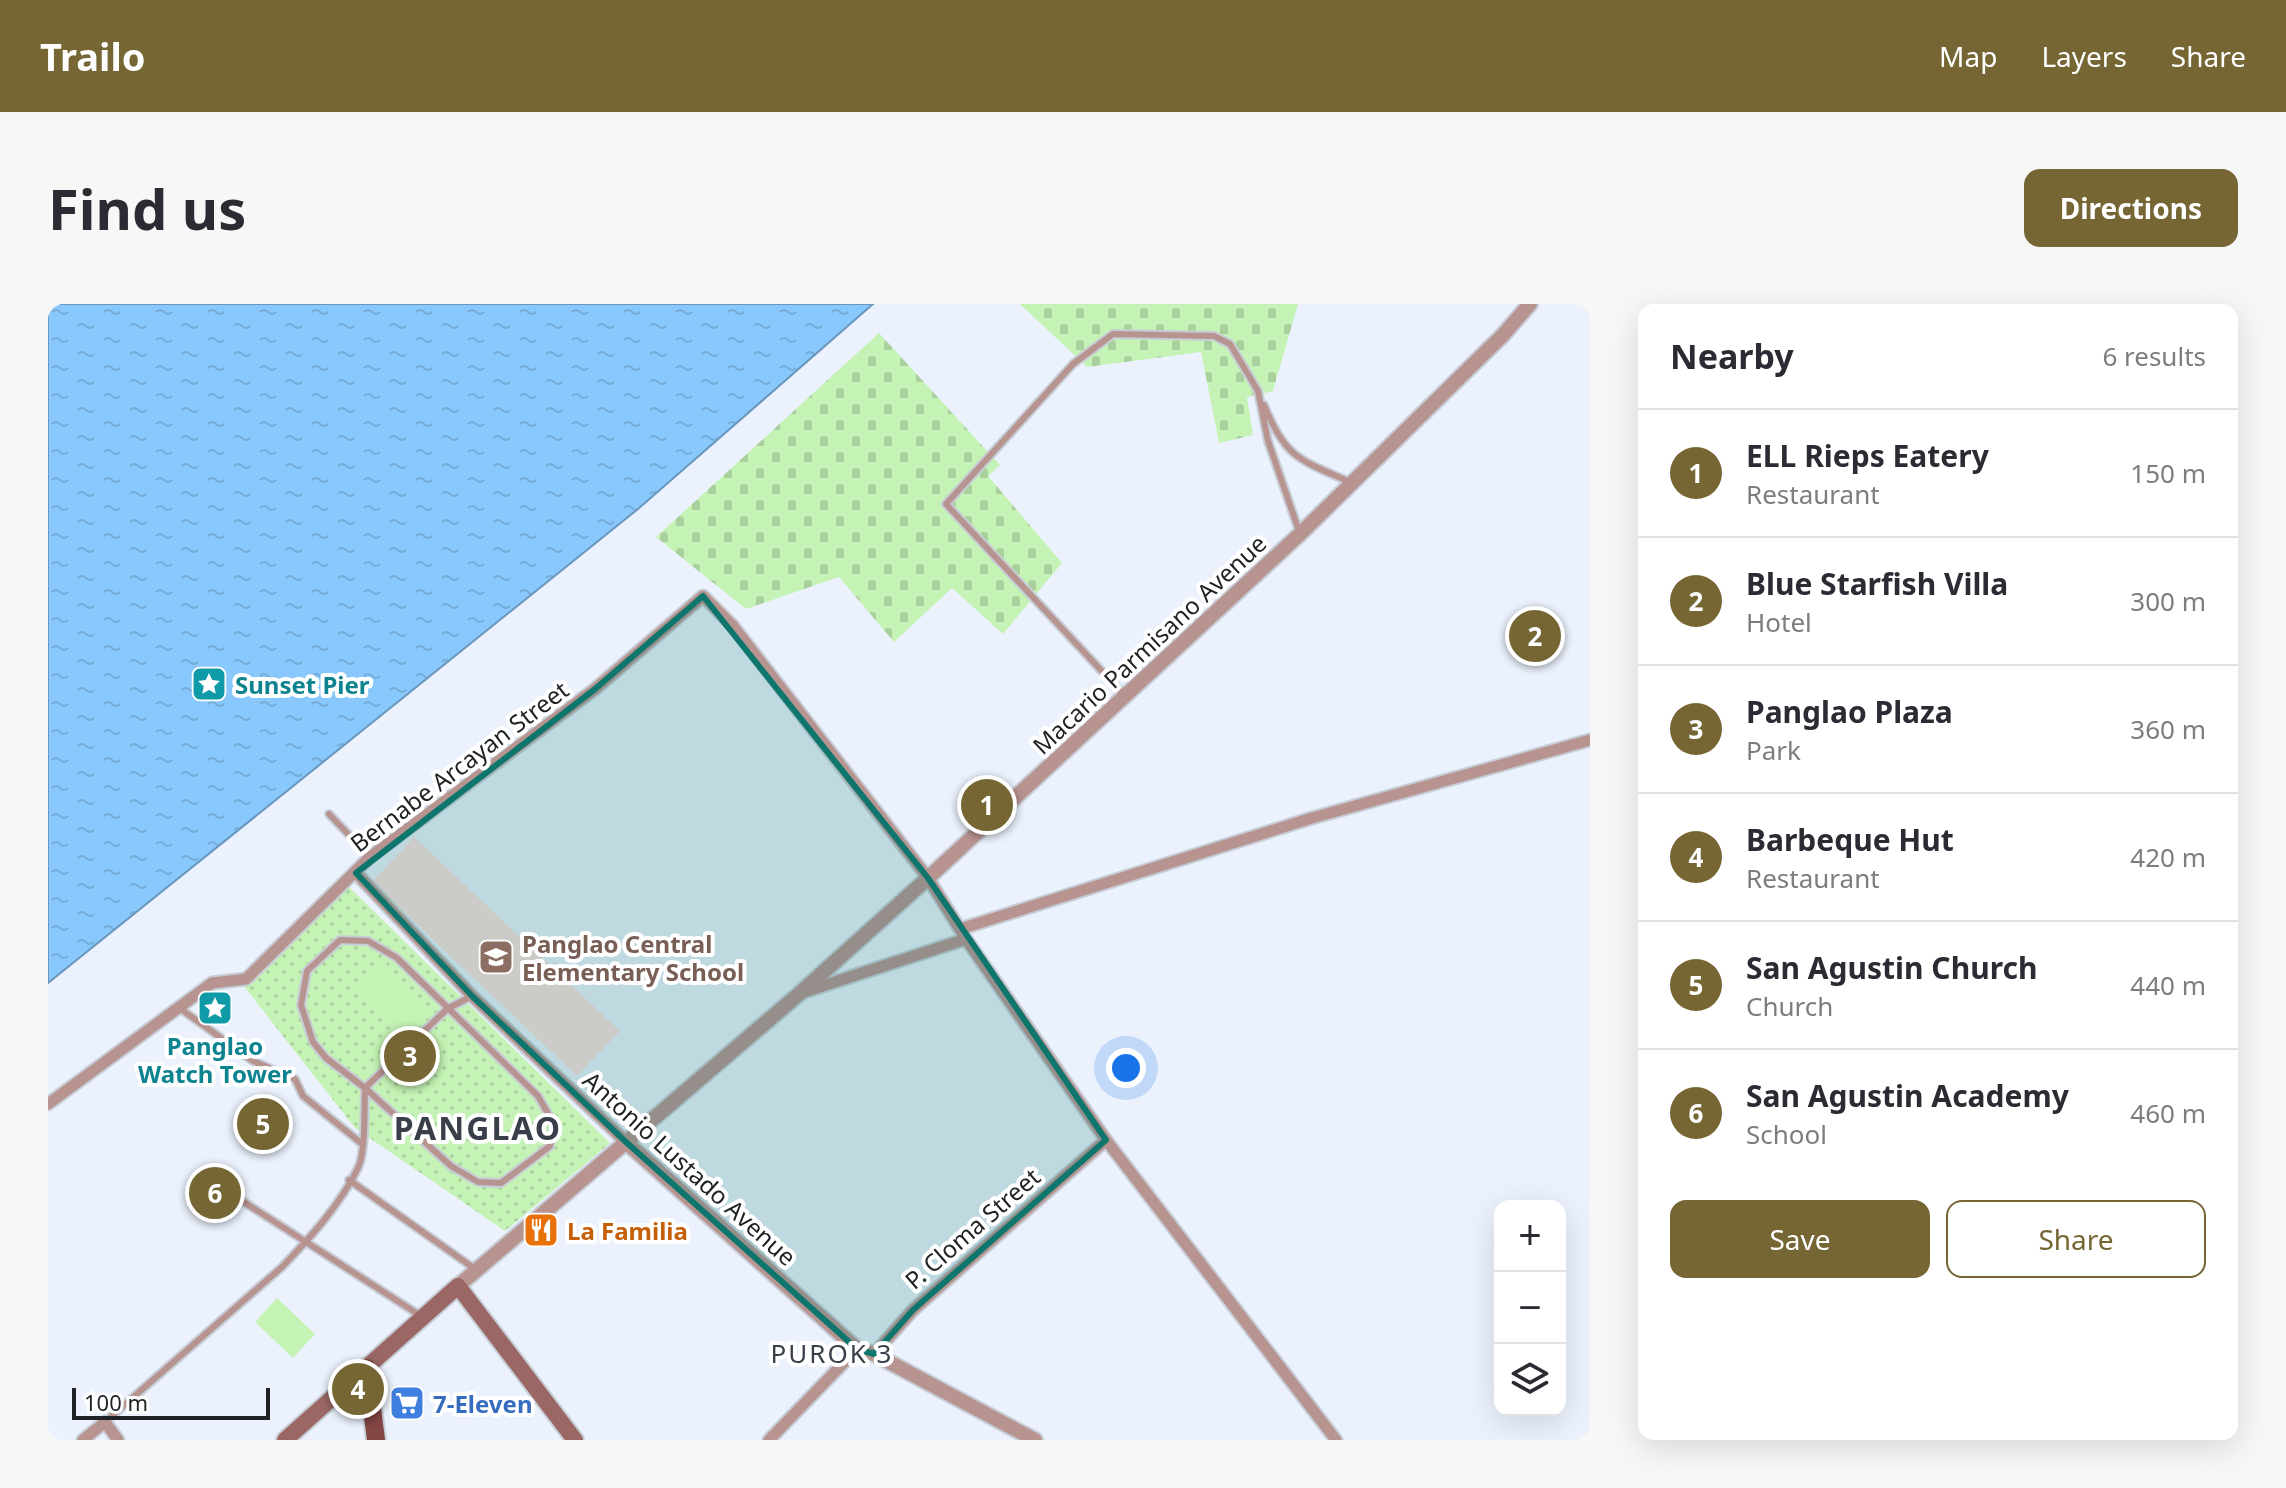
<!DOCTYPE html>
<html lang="en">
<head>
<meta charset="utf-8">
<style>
  body { margin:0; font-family:"Noto Sans",sans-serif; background:#f7f7f7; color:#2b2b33 }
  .controls { position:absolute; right:24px; bottom:24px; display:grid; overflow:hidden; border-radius:16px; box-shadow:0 8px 32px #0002 }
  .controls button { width:72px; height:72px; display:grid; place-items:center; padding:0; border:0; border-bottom:2px solid #e1e1e2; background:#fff; color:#2b2b33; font:40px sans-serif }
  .scale { position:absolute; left:24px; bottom:20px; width:198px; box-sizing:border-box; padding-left:8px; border:4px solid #1f2225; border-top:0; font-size:22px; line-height:28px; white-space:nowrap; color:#1f2225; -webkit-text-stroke:6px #fff; paint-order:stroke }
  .you { position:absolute; left:1078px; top:764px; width:28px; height:28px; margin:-20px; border:6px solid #fff; border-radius:50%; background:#1a73e8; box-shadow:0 0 0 12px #1a73e833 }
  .badge { display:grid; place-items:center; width:52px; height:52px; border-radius:50%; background:#756634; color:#fff; font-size:26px; font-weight:700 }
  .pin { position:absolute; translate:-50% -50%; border:4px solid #fff; box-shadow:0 2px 8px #0006 }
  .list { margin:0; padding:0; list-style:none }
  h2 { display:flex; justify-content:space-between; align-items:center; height:104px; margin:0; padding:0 32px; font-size:34px }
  h2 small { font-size:26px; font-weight:400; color:#7c7c81 }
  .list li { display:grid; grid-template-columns:52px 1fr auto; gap:24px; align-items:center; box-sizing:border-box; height:128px; padding:0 32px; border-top:2px solid #e1e1e2 }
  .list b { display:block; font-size:30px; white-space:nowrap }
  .list p { margin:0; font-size:26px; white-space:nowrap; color:#7c7c81 }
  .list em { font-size:26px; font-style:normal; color:#7c7c81 }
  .actions { display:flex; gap:16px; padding:24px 32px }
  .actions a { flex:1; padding:18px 0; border:2px solid #756634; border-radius:16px; text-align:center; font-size:28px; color:#756634 }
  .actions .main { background:#756634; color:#fff }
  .icon { flex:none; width:44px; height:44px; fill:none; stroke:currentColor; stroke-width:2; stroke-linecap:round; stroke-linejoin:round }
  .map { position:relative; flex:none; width:1542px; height:1136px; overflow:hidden; border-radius:16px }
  header { display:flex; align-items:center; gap:48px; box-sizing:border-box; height:112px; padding:0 40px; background:#756634; color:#fff }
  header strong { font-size:38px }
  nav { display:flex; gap:44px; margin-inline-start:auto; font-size:28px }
  .intro { display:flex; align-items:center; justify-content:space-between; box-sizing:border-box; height:192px; padding:0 48px }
  h1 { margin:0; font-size:56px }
  .button { padding:20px 36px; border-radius:16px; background:#756634; color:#fff; font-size:28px; font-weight:700 }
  main { display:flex; gap:48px; padding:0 48px }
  aside { flex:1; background:#fff; border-radius:16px; box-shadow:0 8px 32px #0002 }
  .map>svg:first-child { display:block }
  .education { fill:#fbe0df }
  .cemetery { fill:url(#cemetery-stones) }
  .park { fill:url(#park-dots) }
  .garden { fill:#c5f3b5 }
  .water { fill:url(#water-ripples); stroke:#6996bc; stroke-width:2 }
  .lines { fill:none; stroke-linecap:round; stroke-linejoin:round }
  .service-casing { stroke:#c6cdd6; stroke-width:10 }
  .minor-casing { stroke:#c6cdd6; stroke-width:15 }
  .tertiary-casing { stroke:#c6cdd6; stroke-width:18 }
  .secondary-casing { stroke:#c6cdd6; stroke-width:20 }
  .primary-casing { stroke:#c6cdd6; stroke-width:22 }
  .service { stroke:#b89491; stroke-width:6 }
  .minor { stroke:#b89491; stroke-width:11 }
  .tertiary { stroke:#b89491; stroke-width:14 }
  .secondary { stroke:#9a6764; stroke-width:16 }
  .primary { stroke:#824644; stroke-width:18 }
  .marked { fill:#0f766e; fill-opacity:0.2; stroke:#0f766e; stroke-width:6; stroke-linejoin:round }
  .labels { text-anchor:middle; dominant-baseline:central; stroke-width:8; stroke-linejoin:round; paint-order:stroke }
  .street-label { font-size:24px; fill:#1f2225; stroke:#fff }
  .culture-label { font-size:24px; font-weight:bold; fill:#0d838f; stroke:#fff; text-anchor:start }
  .education-label { font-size:24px; font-weight:bold; fill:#785e54; stroke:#fff; text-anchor:start }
  .food-label { font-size:24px; font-weight:bold; fill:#c56008; stroke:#fff; text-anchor:start }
  .shop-label { font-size:24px; font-weight:bold; fill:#366cbe; stroke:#fff; text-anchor:start }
  .neighbourhood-label { font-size:26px; letter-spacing:2px; fill:#393f48; stroke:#fff }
  .district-label { font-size:32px; font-weight:bold; letter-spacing:2px; fill:#393f48; stroke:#fff }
</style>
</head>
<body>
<header>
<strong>Trailo</strong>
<nav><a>Map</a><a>Layers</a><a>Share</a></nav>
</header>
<div class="intro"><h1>Find us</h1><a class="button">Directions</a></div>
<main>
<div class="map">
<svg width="1542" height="1136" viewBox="0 0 1542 1136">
  <defs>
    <pattern id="cemetery-stones" width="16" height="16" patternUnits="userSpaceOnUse" patternTransform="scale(2)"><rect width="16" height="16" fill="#c5f3b5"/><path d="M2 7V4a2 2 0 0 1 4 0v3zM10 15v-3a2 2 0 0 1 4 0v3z" fill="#a9d09c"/></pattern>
    <pattern id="park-dots" width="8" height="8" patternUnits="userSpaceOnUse" patternTransform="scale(2)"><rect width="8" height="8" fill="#c5f3b5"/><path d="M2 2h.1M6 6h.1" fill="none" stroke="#a9d09c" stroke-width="1.8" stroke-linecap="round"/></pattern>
    <pattern id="water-ripples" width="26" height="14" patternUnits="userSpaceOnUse" patternTransform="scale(2)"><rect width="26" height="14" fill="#89c8fc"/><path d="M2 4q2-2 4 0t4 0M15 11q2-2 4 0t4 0" fill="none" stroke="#76acd8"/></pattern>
  </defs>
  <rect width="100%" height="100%" fill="#ebf2fd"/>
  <path class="education" d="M 366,533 L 572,727 L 529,772 L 324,578 Z"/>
  <path class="cemetery" d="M 972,0 L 1250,0 L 1225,87 L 1199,93 L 1205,131 L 1171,139 L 1153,48 L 1039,63 Z
    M 831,29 L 952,161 L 940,172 L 1014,259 L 955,330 L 904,284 L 846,338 L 791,273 L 698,305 L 608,233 Z"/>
  <path class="park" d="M 301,583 L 562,839 L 457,927 L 307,824 L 195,681 Z"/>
  <path class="garden" d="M 335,657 L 383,706 L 359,730 L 311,682 Z
    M 229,994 L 267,1030 L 245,1054 L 207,1018 Z"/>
  <path class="water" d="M 0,0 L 825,0 L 590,205 L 0,679 Z"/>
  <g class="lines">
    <defs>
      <path id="service" d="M 1216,101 C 1238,156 1253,156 1304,179
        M 1077,392 L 898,200 L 1025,60 L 1065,30 L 1166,32 L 1182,40 L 1210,87 L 1220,137 L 1252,230
        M 281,510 L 322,553
        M 292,636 L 320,637 L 349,654 L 490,792 L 506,820 L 502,842 L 453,879 L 430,878 L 403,862 L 317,784 L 278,754 L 265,738 L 253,701 L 259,667 Z
        M 130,703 L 205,757 L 247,775 L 255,792 L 313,839
        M 157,873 L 373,1012
        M 301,876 L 427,965
        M 57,1118 L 234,963 C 262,934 292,901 310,864 C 318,848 316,804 317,784 L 399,705 L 424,692"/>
      <path id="minor" d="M 308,569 L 424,692 L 579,839
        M 912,625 L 1264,514 L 1542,436
        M 918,635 L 1058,836 L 1288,1136
        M 0,800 L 164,679 L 198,675 L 322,553 L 547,385 L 655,292 L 685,322 L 880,574 L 918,635 L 756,688
        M 826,1050 L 865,1006 L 1058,836
        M 35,1136 L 57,1118 L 70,1136
        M 721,1136 L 809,1045"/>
      <path id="tertiary" d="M 579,839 L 809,1045 L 826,1050 L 987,1136
        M 410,982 L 751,690 L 880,574 L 1252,230 L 1455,31 L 1482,0"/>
      <path id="secondary" d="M 237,1136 L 410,982 L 527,1136"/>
      <path id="primary" d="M 319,1064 L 328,1136"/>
    </defs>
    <use href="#service" class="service-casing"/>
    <use href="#minor" class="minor-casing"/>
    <use href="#tertiary" class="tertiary-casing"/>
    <use href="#secondary" class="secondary-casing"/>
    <use href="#primary" class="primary-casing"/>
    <use href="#service" class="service"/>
    <use href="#minor" class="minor"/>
    <use href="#tertiary" class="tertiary"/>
    <use href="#secondary" class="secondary"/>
    <use href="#primary" class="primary"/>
  </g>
  <path class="marked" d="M 655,292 L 880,574 L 1058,836 L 865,1006 L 826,1050 L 809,1045 L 579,839 L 424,692 L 308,569 L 547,385 Z"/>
  <defs>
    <symbol id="sight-square" viewBox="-11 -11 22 22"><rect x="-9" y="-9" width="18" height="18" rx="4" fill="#0f9aa8" stroke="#fff"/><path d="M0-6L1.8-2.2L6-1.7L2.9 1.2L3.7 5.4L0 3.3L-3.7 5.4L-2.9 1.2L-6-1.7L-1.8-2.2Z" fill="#fff"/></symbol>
    <symbol id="school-square" viewBox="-11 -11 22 22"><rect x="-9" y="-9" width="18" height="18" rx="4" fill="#8d6e63" stroke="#fff"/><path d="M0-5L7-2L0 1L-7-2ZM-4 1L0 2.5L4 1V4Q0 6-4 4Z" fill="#fff"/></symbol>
    <symbol id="restaurant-square" viewBox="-11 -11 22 22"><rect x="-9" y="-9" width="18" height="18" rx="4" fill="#e8710a" stroke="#fff"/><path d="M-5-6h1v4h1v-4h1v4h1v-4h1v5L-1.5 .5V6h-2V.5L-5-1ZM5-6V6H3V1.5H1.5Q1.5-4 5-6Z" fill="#fff"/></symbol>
    <symbol id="supermarket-square" viewBox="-11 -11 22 22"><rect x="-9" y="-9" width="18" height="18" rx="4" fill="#3f7fe0" stroke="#fff"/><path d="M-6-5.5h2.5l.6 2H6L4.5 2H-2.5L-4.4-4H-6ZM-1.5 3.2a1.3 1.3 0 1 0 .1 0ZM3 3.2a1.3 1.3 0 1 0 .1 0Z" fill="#fff"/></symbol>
  </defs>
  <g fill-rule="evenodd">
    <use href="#sight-square" x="141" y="360" width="40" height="40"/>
    <use href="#school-square" x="428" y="633" width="40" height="40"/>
    <use href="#sight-square" x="147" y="684" width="40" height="40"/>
    <use href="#restaurant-square" x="473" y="906" width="40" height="40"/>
    <use href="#supermarket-square" x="339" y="1079" width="40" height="40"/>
  </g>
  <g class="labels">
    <g class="street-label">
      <text transform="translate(1101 340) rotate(-43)">Macario Parmisano Avenue</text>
      <text transform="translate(411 462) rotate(-37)">Bernabe Arcayan Street</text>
      <text transform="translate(642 864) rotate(42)">Antonio Lustado Avenue</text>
      <text transform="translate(924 924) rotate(-41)">P. Cloma Street</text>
    </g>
    <g class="culture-label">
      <text x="187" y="380">Sunset Pier</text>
      <text x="167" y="741" text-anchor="middle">Panglao<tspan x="167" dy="28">Watch Tower</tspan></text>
    </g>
    <g class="education-label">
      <text x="474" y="639">Panglao Central<tspan x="474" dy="28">Elementary School</tspan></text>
    </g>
    <g class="food-label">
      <text x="519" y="926">La Familia</text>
    </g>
    <g class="shop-label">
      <text x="385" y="1099">7-Eleven</text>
    </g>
    <g class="neighbourhood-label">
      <text x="784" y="1049">PUROK 3</text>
    </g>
    <g class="district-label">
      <text x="430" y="823">PANGLAO</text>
    </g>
  </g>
</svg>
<div class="controls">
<button>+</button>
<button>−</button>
<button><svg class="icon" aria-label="layers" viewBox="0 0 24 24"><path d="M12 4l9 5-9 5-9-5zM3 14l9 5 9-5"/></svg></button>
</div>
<div class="scale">100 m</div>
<div class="you"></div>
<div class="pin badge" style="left:939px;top:501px">1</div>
<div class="pin badge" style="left:1487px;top:332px">2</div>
<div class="pin badge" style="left:362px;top:752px">3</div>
<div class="pin badge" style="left:310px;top:1085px">4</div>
<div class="pin badge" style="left:215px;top:820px">5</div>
<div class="pin badge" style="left:167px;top:889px">6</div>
</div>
<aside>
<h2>Nearby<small>6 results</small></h2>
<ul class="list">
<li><span class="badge">1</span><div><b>ELL Rieps Eatery</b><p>Restaurant</p></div><em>150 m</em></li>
<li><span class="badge">2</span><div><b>Blue Starfish Villa</b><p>Hotel</p></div><em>300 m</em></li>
<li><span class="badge">3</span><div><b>Panglao Plaza</b><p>Park</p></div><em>360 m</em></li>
<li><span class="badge">4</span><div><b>Barbeque Hut</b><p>Restaurant</p></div><em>420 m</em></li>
<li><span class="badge">5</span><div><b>San Agustin Church</b><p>Church</p></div><em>440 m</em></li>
<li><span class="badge">6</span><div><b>San Agustin Academy</b><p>School</p></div><em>460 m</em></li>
</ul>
<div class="actions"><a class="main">Save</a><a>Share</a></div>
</aside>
</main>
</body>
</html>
